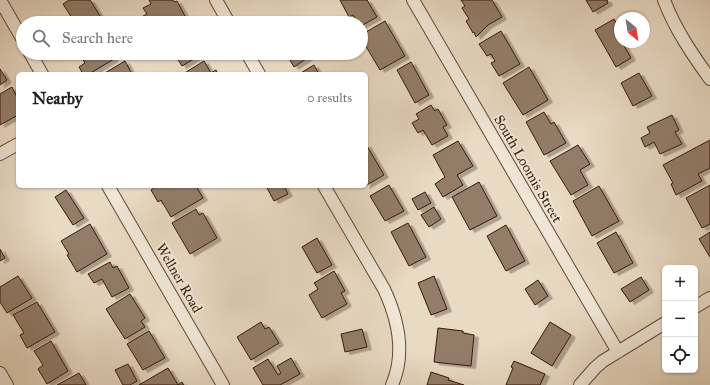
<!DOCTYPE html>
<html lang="en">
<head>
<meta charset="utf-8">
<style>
  body { margin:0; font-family:"IM FELL Great Primer",serif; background:#f2f2f2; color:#202124 }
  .controls { position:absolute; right:12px; bottom:12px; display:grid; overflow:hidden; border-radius:6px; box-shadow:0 1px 3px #0004 }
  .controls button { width:36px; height:36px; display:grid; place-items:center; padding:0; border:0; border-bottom:1px solid #e0e0e0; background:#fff; color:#202124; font:20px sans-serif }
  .compass { position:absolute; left:614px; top:12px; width:36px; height:36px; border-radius:50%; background:#fff; box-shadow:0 1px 3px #0004; rotate:150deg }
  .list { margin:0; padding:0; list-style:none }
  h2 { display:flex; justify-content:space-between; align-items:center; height:52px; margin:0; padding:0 16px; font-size:17px }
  h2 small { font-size:13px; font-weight:400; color:#757577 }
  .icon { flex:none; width:22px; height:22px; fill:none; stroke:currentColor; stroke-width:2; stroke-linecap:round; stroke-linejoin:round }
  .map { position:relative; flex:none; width:710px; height:385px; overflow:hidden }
  .search { position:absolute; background:#fff; box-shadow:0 1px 3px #0004; left:16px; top:16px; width:352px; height:44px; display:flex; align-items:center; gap:10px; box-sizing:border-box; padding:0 14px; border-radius:22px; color:#757577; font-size:15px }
  .panel { position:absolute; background:#fff; box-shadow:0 1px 3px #0004; left:16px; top:72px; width:352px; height:116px; border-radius:6px }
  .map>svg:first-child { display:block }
  .building { fill:#937d69; stroke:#361907; filter:url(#shadow) }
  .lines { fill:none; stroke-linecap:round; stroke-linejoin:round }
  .street-casing { stroke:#634936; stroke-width:14 }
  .street { stroke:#f1e7d8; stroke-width:12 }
  .labels { text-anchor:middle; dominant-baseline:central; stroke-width:4; stroke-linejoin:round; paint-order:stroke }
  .street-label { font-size:14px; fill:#361907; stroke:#f1e7d8 }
</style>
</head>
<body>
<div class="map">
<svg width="710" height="385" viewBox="0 0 710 385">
  <defs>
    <filter id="shadow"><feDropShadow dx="4.5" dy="2.5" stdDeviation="0" flood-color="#0004"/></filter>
  </defs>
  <rect width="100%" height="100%" fill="#e9dac3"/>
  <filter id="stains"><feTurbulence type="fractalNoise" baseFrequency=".005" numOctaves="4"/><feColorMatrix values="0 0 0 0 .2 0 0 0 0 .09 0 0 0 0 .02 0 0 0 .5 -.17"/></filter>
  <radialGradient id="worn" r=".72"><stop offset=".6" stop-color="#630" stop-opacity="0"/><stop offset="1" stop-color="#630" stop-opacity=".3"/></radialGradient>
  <path class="building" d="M 69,0 L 90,0 L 100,16 L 88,23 L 64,23 L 72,18 L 63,4 Z
    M 149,0 L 173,0 L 174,2 L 177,1 L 186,18 L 178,23 L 152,23 L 151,21 L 147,23 L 143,16 L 147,14 L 143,8 L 151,4 Z
    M 340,0 L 367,0 L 377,17 L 361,26 L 361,23 L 358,23 L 353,15 L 349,17 Z
    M 461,0 L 492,0 L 502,17 L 488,25 L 476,37 L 474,32 L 473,33 L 466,21 L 469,19 L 462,8 L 465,6 Z
    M 586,0 L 607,0 L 608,3 L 593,12 Z
    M 614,19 L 620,30 L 620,32 L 618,33 L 620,38 L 620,42 L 622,42 L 631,58 L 616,67 L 595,30 Z
    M 385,21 L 405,56 L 380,70 L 361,38 L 361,35 Z
    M 501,31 L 520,64 L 499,76 L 491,63 L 495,61 L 491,54 L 487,56 L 479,44 Z
    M 79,53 L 110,53 L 114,59 L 89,74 L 83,74 L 79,67 L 85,63 Z
    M 186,53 L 204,53 L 182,66 L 177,58 Z
    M 286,53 L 306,53 L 309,57 L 294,67 Z
    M 125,61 L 132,74 L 103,74 Z
    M 204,61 L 211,73 L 216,70 L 218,74 L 183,74 Z
    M 411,62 L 429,95 L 415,103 L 397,70 Z
    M 314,65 L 319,74 L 299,74 Z
    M 529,67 L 548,100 L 523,115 L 503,83 Z
    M 0,69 L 7,80 L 0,85 Z
    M 639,73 L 652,96 L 633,106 L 621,83 Z
    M 12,87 L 18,99 L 18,115 L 0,125 L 0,94 Z
    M 431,105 L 435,111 L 438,109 L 447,125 L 443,127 L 448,136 L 432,145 L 423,130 L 418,133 L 412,123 L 419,119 L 416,114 Z
    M 544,112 L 551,124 L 554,122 L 566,143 L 544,155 L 526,122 Z
    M 672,115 L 679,130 L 675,132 L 682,144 L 660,154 L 654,142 L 645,147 L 641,138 L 650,133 L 647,127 Z
    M 710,140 L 710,168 L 698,174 L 702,181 L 676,195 L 671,184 L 673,183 L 663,165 Z
    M 458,141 L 473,166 L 457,175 L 463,185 L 443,197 L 435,184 L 445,177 L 433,155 Z
    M 366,144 L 384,175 L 365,186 L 366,186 Z
    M 578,145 L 590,164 L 580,170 L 588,185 L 571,195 L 550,161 Z
    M 479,182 L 497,216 L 470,230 L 452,197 Z
    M 389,185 L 404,211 L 385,221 L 370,196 Z
    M 710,185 L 710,224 L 702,228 L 686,198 Z
    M 157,186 L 196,186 L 203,198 L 171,217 L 161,200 L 158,202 L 151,190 Z
    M 266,186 L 284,186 L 288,194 L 274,201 Z
    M 599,186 L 619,221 L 592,236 L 573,201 Z
    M 66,190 L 84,218 L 73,225 L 55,197 Z
    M 425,192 L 431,203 L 418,210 L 412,199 Z
    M 434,207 L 441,219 L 429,227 L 421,215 Z
    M 196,209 L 199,215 L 203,213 L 217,238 L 190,254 L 172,223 Z
    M 408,223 L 426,257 L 409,266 L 391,232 Z
    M 90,224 L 107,254 L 77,272 L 67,255 L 69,254 L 61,241 Z
    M 506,225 L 525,261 L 506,271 L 487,236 Z
    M 616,232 L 633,263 L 614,273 L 597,243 Z
    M 710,232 L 710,257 L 699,239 Z
    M 317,238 L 332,265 L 317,273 L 302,247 Z
    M 0,249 L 5,258 L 0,261 Z
    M 110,262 L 113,268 L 117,266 L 129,288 L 112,297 L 102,279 L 94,283 L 88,274 Z
    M 334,271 L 345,291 L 341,293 L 347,304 L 322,318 L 309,295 L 318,289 L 314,283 Z
    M 18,276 L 32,298 L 7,313 L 0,302 L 0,287 Z
    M 434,276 L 447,309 L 431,315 L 418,283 Z
    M 641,277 L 649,290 L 630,302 L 621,289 Z
    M 538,280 L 548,296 L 535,305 L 525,289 Z
    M 130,294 L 145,318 L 141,321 L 145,327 L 125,339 L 106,309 Z
    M 37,302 L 55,332 L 27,348 L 20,335 L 24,333 L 13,315 Z
    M 261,322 L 265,329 L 269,327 L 279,343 L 251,360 L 237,337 Z
    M 550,322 L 571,335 L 552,366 L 531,353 Z
    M 438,328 L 463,331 L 463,333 L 474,335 L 471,366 L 434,362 Z
    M 362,329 L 367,347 L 345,352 L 341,334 Z
    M 149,331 L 165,358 L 143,370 L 127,344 Z
    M 51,341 L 68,371 L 47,384 L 38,369 L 43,365 L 34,351 Z
    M 291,358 L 300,374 L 280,385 L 263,385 L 253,368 L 268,359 L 278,375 L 281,373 L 277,366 Z
    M 514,361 L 545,374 L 540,385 L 506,385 L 513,368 L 511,367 Z
    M 128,364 L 137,381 L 130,385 L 123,385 L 115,370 Z
    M 168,368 L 178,385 L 182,382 L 184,385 L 139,385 Z
    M 431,372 L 449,378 L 448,380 L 464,385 L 427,385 Z
    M 79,373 L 86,385 L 57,385 Z"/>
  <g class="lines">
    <defs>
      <path id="street" d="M 0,0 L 23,40
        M 216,0 L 229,23
        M 413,0 L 618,352
        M 664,0 C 675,29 692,54 710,79
        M 30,53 L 42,74
        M 247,53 L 259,74
        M 0,154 L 18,144
        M 108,186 L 223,385
        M 324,186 L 384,289 C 398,319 406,353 392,385
        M 695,307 L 710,298
        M 0,373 L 7,385
        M 580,385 L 595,368 L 603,361 L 665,323"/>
    </defs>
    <use href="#street" class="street-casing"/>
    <use href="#street" class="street"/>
  </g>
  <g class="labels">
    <g class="street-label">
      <text transform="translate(528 169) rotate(60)">South Loomis Street</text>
      <text transform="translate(179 278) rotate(60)">Wellner Road</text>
    </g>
  </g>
  <rect width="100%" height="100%" filter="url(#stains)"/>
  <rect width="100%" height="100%" fill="url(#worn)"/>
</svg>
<div class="controls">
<button>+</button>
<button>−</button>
<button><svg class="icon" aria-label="locate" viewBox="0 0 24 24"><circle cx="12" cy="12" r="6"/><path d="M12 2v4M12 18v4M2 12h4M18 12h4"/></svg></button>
</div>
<svg class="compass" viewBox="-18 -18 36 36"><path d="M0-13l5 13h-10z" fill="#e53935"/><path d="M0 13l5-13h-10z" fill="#757577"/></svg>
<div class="search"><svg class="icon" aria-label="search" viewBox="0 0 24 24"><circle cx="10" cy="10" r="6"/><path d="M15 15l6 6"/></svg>Search here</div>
<section class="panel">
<h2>Nearby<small>0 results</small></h2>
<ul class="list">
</ul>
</section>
</div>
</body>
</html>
